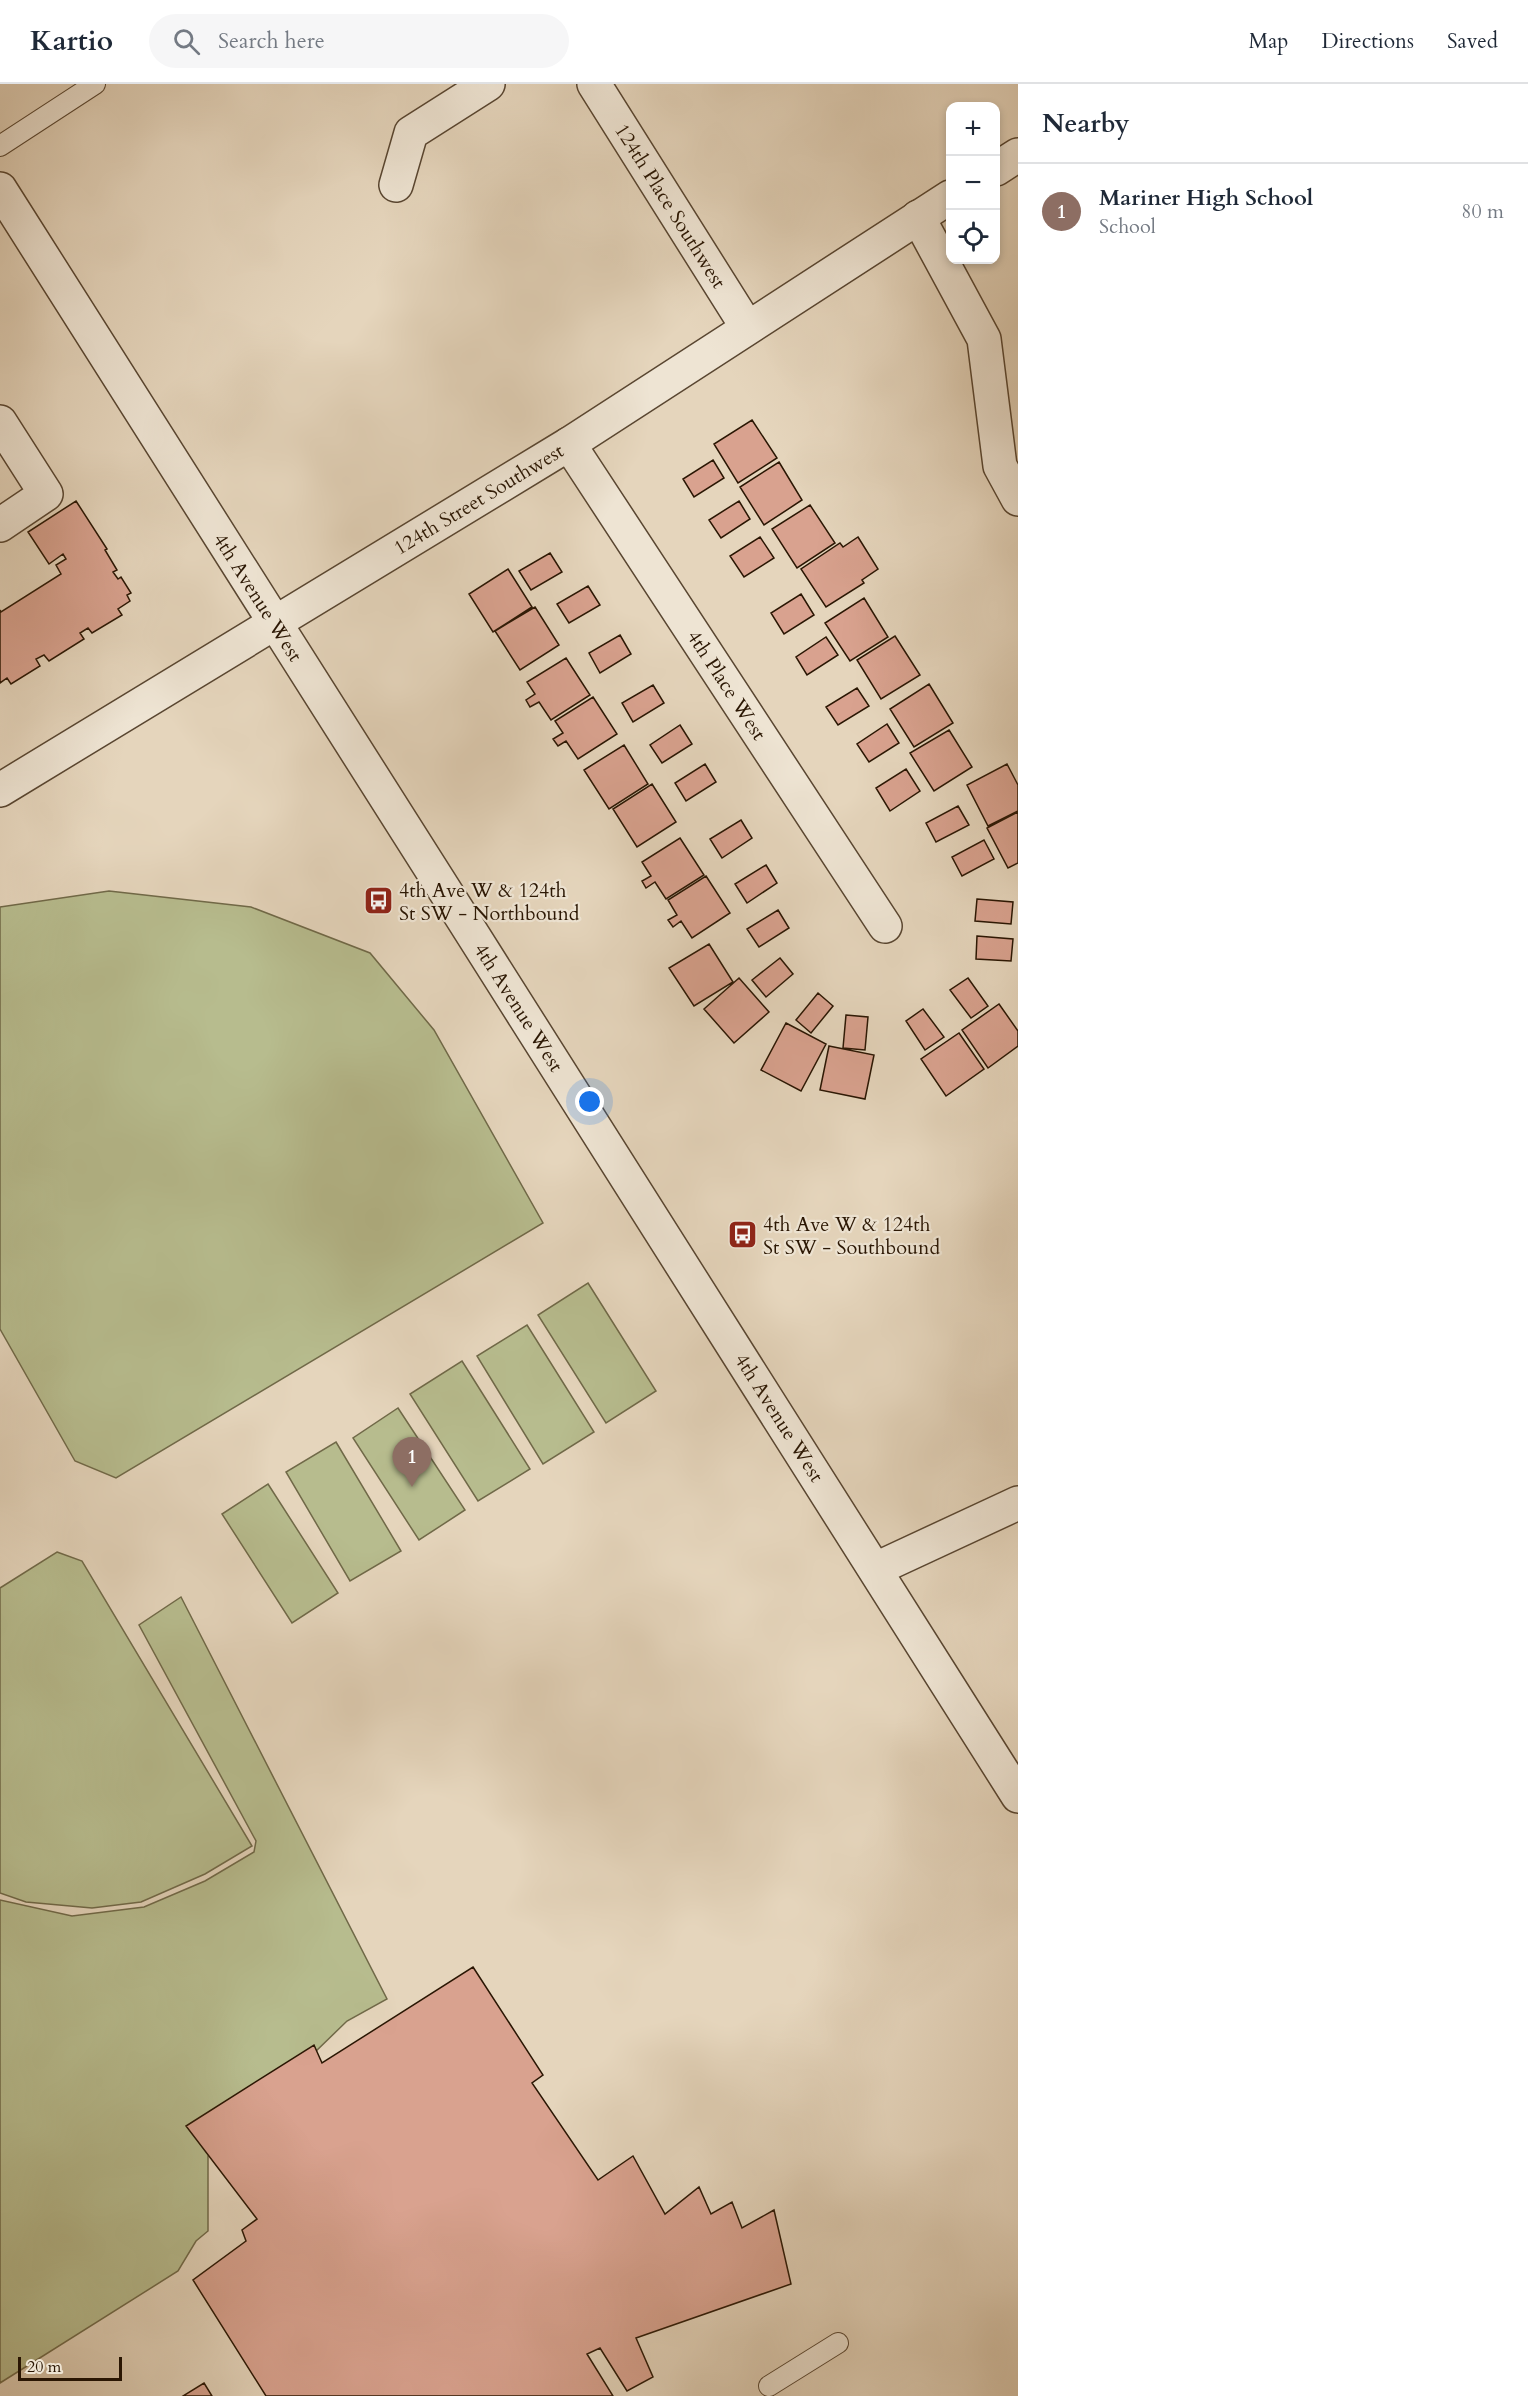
<!DOCTYPE html>
<html lang="en">
<head>
<meta charset="utf-8">
<style>
  body { margin:0; font-family:Cardo,serif; background:#f6f6f7; color:#1f2937 }
  .controls { position:absolute; right:18px; top:18px; display:grid; overflow:hidden; border-radius:12px; box-shadow:0 3px 9px #0003 }
  .controls button { width:54px; height:54px; display:grid; place-items:center; padding:0; border:0; border-bottom:2px solid #e0e1e3; background:#fff; color:#1f2937; font:30px sans-serif }
  .scale { position:absolute; left:18px; bottom:15px; width:104px; box-sizing:border-box; padding-left:6px; border:3px solid #2a1603; border-top:0; font-size:16px; line-height:21px; white-space:nowrap; color:#2a1603; -webkit-text-stroke:4px #eee4d3; paint-order:stroke }
  .you { position:absolute; left:590px; top:1018px; width:21px; height:21px; margin:-15px; border:4px solid #fff; border-radius:50%; background:#1a73e8; box-shadow:0 0 0 9px #1a73e833 }
  .badge { display:grid; place-items:center; width:39px; height:39px; border-radius:50%; background:#8f2418; color:#fff; font-size:20px; font-weight:700 }
  .pin { position:absolute; translate:-50% -50px; filter:drop-shadow(0 2px 3px #0008) }
  .pin::after { content:''; position:absolute; top:32px; width:21px; height:18px; background:inherit; clip-path:polygon(0 0,100% 0,50% 100%) }
  .list { margin:0; padding:0; list-style:none }
  h2 { display:flex; justify-content:space-between; align-items:center; height:78px; margin:0; padding:0 24px; font-size:26px }
  h2 small { font-size:20px; font-weight:400; color:#747a83 }
  .list li { display:grid; grid-template-columns:39px 1fr auto; gap:18px; align-items:center; box-sizing:border-box; height:96px; padding:0 24px; border-top:2px solid #e0e1e3 }
  .list b { display:block; font-size:22px; white-space:nowrap }
  .list p { margin:0; font-size:20px; white-space:nowrap; color:#747a83 }
  .list em { font-size:20px; font-style:normal; color:#747a83 }
  .icon { flex:none; width:33px; height:33px; fill:none; stroke:currentColor; stroke-width:2; stroke-linecap:round; stroke-linejoin:round }
  .map { position:relative; flex:none; width:1018px; height:2312px; overflow:hidden }
  header { display:flex; align-items:center; gap:36px; box-sizing:border-box; height:84px; padding:0 30px; background:#fff; border-bottom:2px solid #e0e1e3 }
  header strong { font-size:28px }
  nav { display:flex; gap:33px; margin-inline-start:auto; font-size:21px }
  .search { width:420px; height:54px; background:#f6f6f7; display:flex; align-items:center; gap:15px; box-sizing:border-box; padding:0 21px; border-radius:33px; color:#747a83; font-size:22px }
  main { display:flex }
  aside { flex:1; background:#fff }
  .map>svg:first-child { display:block }
  .green { fill:#b7bc8e; stroke:#706948; stroke-width:1.5 }
  .building { fill:#d9a28f; stroke:#2a1603; stroke-width:1.5 }
  .lines { fill:none; stroke-linecap:round; stroke-linejoin:round }
  .service-casing { stroke:#594631; stroke-width:22 }
  .minor-casing { stroke:#594631; stroke-width:36 }
  .tertiary-casing { stroke:#594631; stroke-width:36 }
  .service { stroke:#eee4d3; stroke-width:20 }
  .minor { stroke:#eee4d3; stroke-width:33 }
  .tertiary { stroke:#eee4d3; stroke-width:33 }
  .labels { text-anchor:middle; dominant-baseline:central; stroke-width:4.5; stroke-linejoin:round; paint-order:stroke }
  .street-label { font-size:20px; fill:#2a1603; stroke:#eee4d3 }
  .poi-label { font-size:20px; fill:#2a1603; stroke:#eee4d3; text-anchor:start }
</style>
</head>
<body>
<header>
<strong>Kartio</strong>
<div class="search"><svg class="icon" aria-label="search" viewBox="0 0 24 24"><circle cx="10" cy="10" r="6"/><path d="M15 15l6 6"/></svg>Search here</div>
<nav><a>Map</a><a>Directions</a><a>Saved</a></nav>
</header>
<main>
<div class="map">
<svg width="1018" height="2312" viewBox="0 0 1018 2312">
  <rect width="100%" height="100%" fill="#e5d5bc"/>
  <filter id="stains"><feTurbulence type="fractalNoise" baseFrequency=".00333" numOctaves="4"/><feColorMatrix values="0 0 0 0 .2 0 0 0 0 .09 0 0 0 0 .02 0 0 0 .5 -.17"/></filter>
  <radialGradient id="worn" r=".72"><stop offset=".6" stop-color="#630" stop-opacity="0"/><stop offset="1" stop-color="#630" stop-opacity=".3"/></radialGradient>
  <path class="green" d="M 109,807 L 251,823 L 370,869 L 434,946 L 543,1139 L 116,1394 L 75,1377 L 0,1245 L 0,823 Z
    M 588,1199 L 656,1307 L 606,1339 L 538,1231 Z
    M 527,1241 L 594,1348 L 543,1380 L 477,1272 Z
    M 462,1277 L 530,1385 L 478,1417 L 410,1310 Z
    M 398,1324 L 465,1426 L 419,1456 L 353,1354 Z
    M 336,1358 L 401,1467 L 350,1497 L 286,1388 Z
    M 268,1400 L 338,1509 L 292,1539 L 222,1430 Z
    M 57,1468 L 82,1477 L 252,1762 L 205,1790 L 141,1818 L 92,1824 L 26,1818 L 0,1809 L 0,1504 Z
    M 181,1513 L 387,1915 L 347,1937 L 208,2072 L 208,2147 L 196,2157 L 178,2187 L 0,2299 L 0,1816 L 72,1832 L 144,1823 L 205,1797 L 254,1768 L 256,1757 L 139,1541 Z"/>
  <path class="building" d="M 752,336 L 777,374 L 738,399 L 714,360 Z
    M 713,376 L 724,394 L 694,413 L 683,395 Z
    M 779,378 L 802,416 L 764,441 L 740,403 Z
    M 76,417 L 107,465 L 105,466 L 117,486 L 113,488 L 118,495 L 121,493 L 131,509 L 127,511 L 130,517 L 118,525 L 122,531 L 92,549 L 88,544 L 80,549 L 84,555 L 49,577 L 44,571 L 36,575 L 40,582 L 11,600 L 7,594 L 0,599 L 0,526 L 1,528 L 61,490 L 56,481 L 66,475 L 63,470 L 49,480 L 28,448 Z
    M 739,417 L 750,435 L 721,454 L 709,436 Z
    M 810,421 L 835,459 L 797,484 L 772,445 Z
    M 760,453 L 774,474 L 744,493 L 730,472 Z
    M 858,453 L 878,485 L 862,496 L 864,499 L 826,523 L 801,485 L 840,459 L 843,463 Z
    M 550,469 L 562,488 L 531,506 L 519,487 Z
    M 508,485 L 532,523 L 493,548 L 469,510 Z
    M 588,502 L 600,521 L 569,539 L 557,520 Z
    M 801,510 L 814,531 L 784,550 L 771,529 Z
    M 864,514 L 888,553 L 850,577 L 825,539 Z
    M 535,523 L 559,561 L 520,586 L 495,547 Z
    M 620,551 L 631,570 L 600,589 L 589,569 Z
    M 895,552 L 920,591 L 881,615 L 857,576 Z
    M 826,553 L 838,571 L 807,591 L 796,573 Z
    M 566,574 L 590,611 L 551,636 L 539,618 L 530,623 L 526,616 L 535,610 L 527,598 Z
    M 929,600 L 953,639 L 914,663 L 890,625 Z
    M 653,601 L 664,619 L 633,638 L 622,619 Z
    M 857,604 L 869,622 L 838,641 L 826,623 Z
    M 593,613 L 617,650 L 578,675 L 566,657 L 558,662 L 553,655 L 563,649 L 555,637 Z
    M 887,640 L 899,659 L 869,678 L 857,660 Z
    M 680,641 L 692,660 L 662,679 L 650,661 Z
    M 949,646 L 972,683 L 934,707 L 910,669 Z
    M 624,661 L 648,700 L 609,725 L 584,686 Z
    M 705,680 L 716,698 L 686,717 L 675,699 Z
    M 1007,680 L 1018,701 L 1018,727 L 988,742 L 967,701 Z
    M 906,685 L 920,707 L 890,727 L 876,704 Z
    M 652,700 L 676,738 L 637,763 L 613,725 Z
    M 958,722 L 969,741 L 936,758 L 926,739 Z
    M 1018,728 L 1018,779 L 1008,784 L 987,744 Z
    M 741,736 L 752,754 L 722,774 L 710,755 Z
    M 680,754 L 704,791 L 666,815 L 655,798 L 646,804 L 642,797 L 651,792 L 642,778 Z
    M 984,756 L 994,775 L 962,792 L 952,773 Z
    M 766,781 L 777,799 L 747,819 L 735,800 Z
    M 706,792 L 730,829 L 692,854 L 681,837 L 673,843 L 668,836 L 677,831 L 668,816 Z
    M 977,815 L 1013,818 L 1011,840 L 975,837 Z
    M 778,826 L 789,844 L 759,863 L 747,845 Z
    M 977,852 L 1013,855 L 1011,877 L 976,875 Z
    M 709,860 L 733,898 L 694,922 L 669,884 Z
    M 780,874 L 793,890 L 766,913 L 752,896 Z
    M 739,894 L 769,928 L 734,959 L 704,925 Z
    M 968,894 L 988,922 L 971,934 L 950,906 Z
    M 818,909 L 833,922 L 811,949 L 796,936 Z
    M 999,920 L 1018,947 L 1018,962 L 988,984 L 962,946 Z
    M 923,925 L 944,953 L 925,966 L 906,937 Z
    M 846,931 L 868,933 L 865,966 L 843,964 Z
    M 786,939 L 826,960 L 801,1007 L 761,986 Z
    M 959,949 L 984,985 L 946,1012 L 921,975 Z
    M 829,962 L 874,971 L 865,1015 L 820,1006 Z
    M 473,1883 L 543,1991 L 532,1999 L 598,2096 L 633,2072 L 665,2130 L 699,2103 L 711,2130 L 732,2118 L 742,2144 L 774,2126 L 791,2200 L 636,2254 L 653,2293 L 627,2307 L 600,2264 L 587,2270 L 613,2312 L 266,2312 L 193,2196 L 246,2157 L 242,2146 L 257,2135 L 186,2042 L 314,1961 L 322,1979 Z
    M 204,2299 L 212,2312 L 183,2312 Z"/>
  <g class="lines">
    <defs>
      <path id="service" d="M 0,62 L 95,0
        M 769,2302 L 838,2259"/>
      <g id="minor">
        <path id="s1" d="M 594,0 L 747,243"/>
        <path d="M 396,101 L 411,49 L 488,0"/>
        <path d="M 918,133 L 984,255 L 1000,382 L 1018,415"/>
        <path d="M 0,338 L 46,410 L 0,441"/>
        <path id="s2" d="M 569,360 L 885,842"/>
        <path d="M 876,1485 L 1018,1419"/>
      </g>
      <g id="tertiary">
        <path d="M 996,85 L 1018,71"/>
        <path id="s3" d="M 0,105 C 338,642 681,1174 1018,1712"/>
        <path id="s4" d="M 0,706 L 569,360 L 950,113"/>
      </g>
    </defs>
    <use href="#service" class="service-casing"/>
    <use href="#minor" class="minor-casing"/>
    <use href="#tertiary" class="tertiary-casing"/>
    <use href="#service" class="service"/>
    <use href="#minor" class="minor"/>
    <use href="#tertiary" class="tertiary"/>
  </g>
  <defs>
    <symbol id="bus-square" viewBox="-11 -11 22 22"><rect x="-9" y="-9" width="18" height="18" rx="4" fill="#8f2418" stroke="#eee4d3"/><path d="M-5-6H5V4H4V6H2V4H-2V6H-4V4H-5ZM-3.5-4V0h7V-4ZM-3.5 1.2v1.5H-2V1.2ZM2 1.2v1.5H3.5V1.2Z" fill="#fff"/></symbol>
  </defs>
  <g fill-rule="evenodd">
    <use href="#bus-square" x="362" y="800" width="33" height="33"/>
    <use href="#bus-square" x="726" y="1134" width="33" height="33"/>
  </g>
  <g class="labels">
    <g class="street-label">
      <text stroke="none"><textPath href="#s1" startOffset="144">124th Place Southwest</textPath></text>
      <text stroke="none"><textPath href="#s4" startOffset="560">124th Street Southwest</textPath></text>
      <text stroke="none"><textPath href="#s3" startOffset="483">4th Avenue West</textPath></text>
      <text stroke="none"><textPath href="#s2" startOffset="288">4th Place West</textPath></text>
      <text stroke="none"><textPath href="#s3" startOffset="969">4th Avenue West</textPath></text>
      <text stroke="none"><textPath href="#s3" startOffset="1455">4th Avenue West</textPath></text>
    </g>
    <g class="poi-label">
      <text x="399" y="806">4th Ave W &amp; 124th<tspan x="399" dy="23">St SW - Northbound</tspan></text>
      <text x="763" y="1140">4th Ave W &amp; 124th<tspan x="763" dy="23">St SW - Southbound</tspan></text>
    </g>
  </g>
  <rect width="100%" height="100%" filter="url(#stains)"/>
  <rect width="100%" height="100%" fill="url(#worn)"/>
</svg>
<div class="controls">
<button>+</button>
<button>−</button>
<button><svg class="icon" aria-label="locate" viewBox="0 0 24 24"><circle cx="12" cy="12" r="6"/><path d="M12 2v4M12 18v4M2 12h4M18 12h4"/></svg></button>
</div>
<div class="scale">20 m</div>
<div class="you"></div>
<div class="pin badge" style="left:412px;top:1403px;background:#8d6e63">1</div>
</div>
<aside>
<h2>Nearby<small></small></h2>
<ul class="list">
<li><span class="badge" style="background:#8d6e63">1</span><div><b>Mariner High School</b><p>School</p></div><em>80 m</em></li>
</ul>
</aside>
</main>
</body>
</html>
